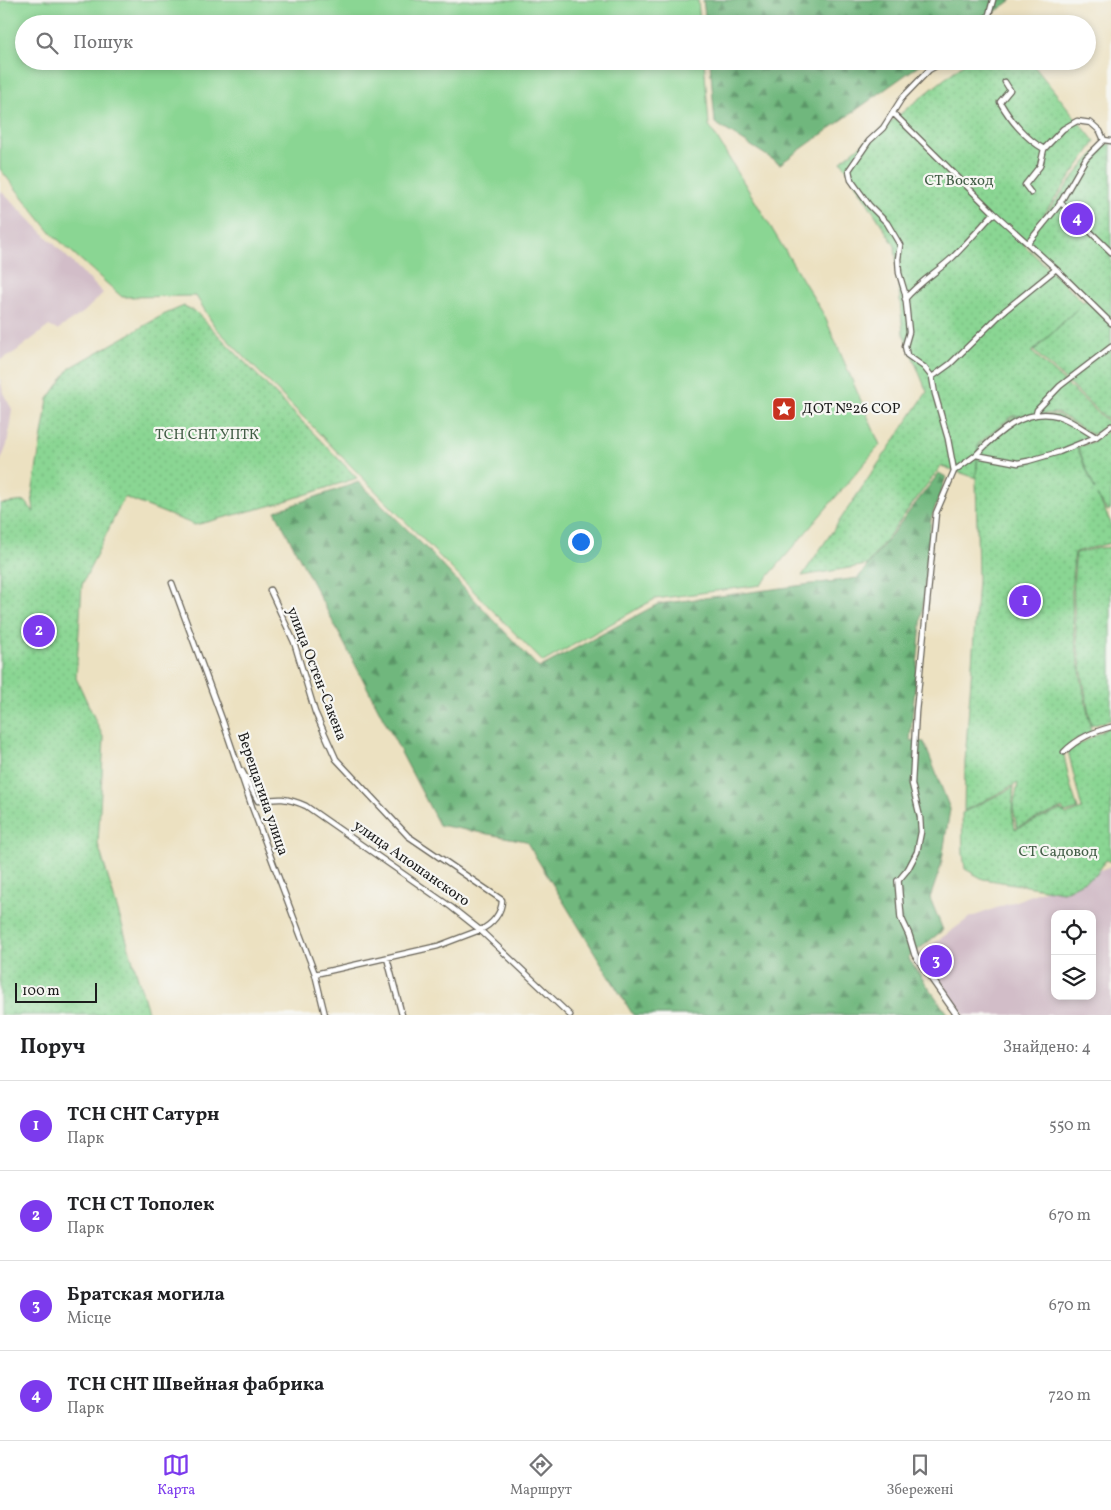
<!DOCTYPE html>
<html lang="uk">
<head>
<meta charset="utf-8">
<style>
  body { margin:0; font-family:Vollkorn,serif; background:#f2f2f2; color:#202124 }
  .controls { position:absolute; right:15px; bottom:15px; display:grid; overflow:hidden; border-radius:10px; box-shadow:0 2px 8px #0003 }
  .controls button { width:45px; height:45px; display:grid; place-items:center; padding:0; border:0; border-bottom:1px solid #e0e0e0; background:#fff; color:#202124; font:25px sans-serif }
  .scale { position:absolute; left:15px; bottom:12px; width:82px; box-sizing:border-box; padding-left:5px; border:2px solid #1c1c1c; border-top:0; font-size:14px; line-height:18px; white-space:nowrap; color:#1c1c1c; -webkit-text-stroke:4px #f6f6f2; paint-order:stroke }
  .you { position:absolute; left:580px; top:541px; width:18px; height:18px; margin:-12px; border:4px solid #fff; border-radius:50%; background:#1a73e8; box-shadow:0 0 0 8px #1a73e833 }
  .badge { display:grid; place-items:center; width:32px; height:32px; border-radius:50%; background:#7c3aed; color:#fff; font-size:16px; font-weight:700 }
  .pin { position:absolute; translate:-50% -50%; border:2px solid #fff; box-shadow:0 1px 5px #0006 }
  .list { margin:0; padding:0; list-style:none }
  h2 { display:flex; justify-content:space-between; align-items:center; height:65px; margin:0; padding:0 20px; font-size:21px }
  h2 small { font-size:16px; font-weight:400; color:#757577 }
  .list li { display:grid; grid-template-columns:32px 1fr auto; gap:15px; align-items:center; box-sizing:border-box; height:90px; padding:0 20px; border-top:1px solid #e0e0e0 }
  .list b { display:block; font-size:19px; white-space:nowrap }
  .list p { margin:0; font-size:16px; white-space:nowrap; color:#757577 }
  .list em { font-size:16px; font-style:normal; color:#757577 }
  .icon { flex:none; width:28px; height:28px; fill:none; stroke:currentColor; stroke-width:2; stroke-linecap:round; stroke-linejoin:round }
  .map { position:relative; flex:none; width:1111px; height:1015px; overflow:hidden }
  .search { position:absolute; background:#fff; box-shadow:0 2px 8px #0003; left:15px; right:15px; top:15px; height:55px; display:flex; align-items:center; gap:12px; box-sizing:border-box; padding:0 18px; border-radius:28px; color:#757577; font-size:19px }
  .sheet { height:425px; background:#fff }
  nav { display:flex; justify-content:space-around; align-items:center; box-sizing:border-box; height:70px; border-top:1px solid #e0e0e0; background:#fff; font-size:14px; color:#757577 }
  nav a { display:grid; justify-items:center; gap:2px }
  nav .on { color:#7c3aed }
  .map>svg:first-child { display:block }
  .industrial { fill:#d2bdc8; fill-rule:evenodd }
  .green { fill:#8ad693; stroke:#537958 }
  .forest { fill:url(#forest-firs); stroke:#466a4c }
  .garden { fill:url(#garden-dots); stroke:#537958 }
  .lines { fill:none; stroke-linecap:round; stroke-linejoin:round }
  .minor-casing { stroke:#656156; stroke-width:7 }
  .tertiary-casing { stroke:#656156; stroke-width:8 }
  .minor { stroke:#fff; stroke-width:4.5 }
  .tertiary { stroke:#fff; stroke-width:5.5 }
  .labels { text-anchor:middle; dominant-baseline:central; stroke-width:4.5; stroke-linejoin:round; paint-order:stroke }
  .park-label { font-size:15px; fill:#425d46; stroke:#f6f6f2 }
  .poi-label { font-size:15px; fill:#1c1c1c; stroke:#f6f6f2; text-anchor:start }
  .street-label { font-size:15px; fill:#1c1c1c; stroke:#f6f6f2 }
</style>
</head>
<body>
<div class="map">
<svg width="1111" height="1015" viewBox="0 0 1111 1015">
  <defs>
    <pattern id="forest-firs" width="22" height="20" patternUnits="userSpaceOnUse" patternTransform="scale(1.25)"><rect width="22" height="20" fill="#6fb77d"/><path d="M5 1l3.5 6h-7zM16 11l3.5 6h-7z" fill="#5a9466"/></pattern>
    <pattern id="garden-dots" width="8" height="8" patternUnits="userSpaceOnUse" patternTransform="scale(1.25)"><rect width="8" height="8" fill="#8ad693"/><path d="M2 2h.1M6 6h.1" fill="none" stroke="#76b77e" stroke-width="1.8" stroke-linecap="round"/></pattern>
  </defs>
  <rect width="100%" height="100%" fill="#f6f6f2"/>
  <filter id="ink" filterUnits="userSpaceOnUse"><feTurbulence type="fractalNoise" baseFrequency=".02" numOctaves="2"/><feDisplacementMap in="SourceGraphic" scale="10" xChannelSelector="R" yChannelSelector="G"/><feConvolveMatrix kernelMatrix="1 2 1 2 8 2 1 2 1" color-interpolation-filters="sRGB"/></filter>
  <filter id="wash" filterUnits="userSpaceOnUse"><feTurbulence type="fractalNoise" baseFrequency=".0096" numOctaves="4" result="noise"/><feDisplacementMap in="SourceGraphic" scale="20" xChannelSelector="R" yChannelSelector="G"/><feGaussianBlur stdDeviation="1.12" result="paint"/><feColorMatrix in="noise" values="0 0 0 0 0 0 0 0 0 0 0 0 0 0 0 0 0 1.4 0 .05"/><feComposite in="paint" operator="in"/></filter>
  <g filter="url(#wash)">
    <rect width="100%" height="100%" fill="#ece1c1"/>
    <path class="industrial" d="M 0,190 L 103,293 L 84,312 L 57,330 L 49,326 L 15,352 L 0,360 Z
      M 0,377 L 3,393 L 12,409 L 7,445 L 0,463 Z
      M 1111,866 L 1111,1015 L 964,1015 L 918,955 L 969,918 ZM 1055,914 L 1092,914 L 1092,996 L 1055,996 Z"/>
    <path class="green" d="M 3,0 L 698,0 L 700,24 L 24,24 L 24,61 L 704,61 L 709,125 L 824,315 L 880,445 L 761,585 L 655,599 L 543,662 L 215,327 L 196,296 L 122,297 L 52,234 L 0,169 L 0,3 Z"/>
    <path class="forest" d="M 703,0 L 1012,0 L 978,24 L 706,24 Z
      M 710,61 L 925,61 L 780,164 L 715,123 Z
      M 939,473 L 946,477 L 931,519 L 910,740 L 924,742 L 950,809 L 941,866 L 930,898 L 943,930 L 908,958 L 948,1015 L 633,1015 L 526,841 L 439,825 L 275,511 L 359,482 L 429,551 L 539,668 L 658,604 L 858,578 Z"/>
    <path class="garden" d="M 967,61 L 1030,61 L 1095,142 L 1023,244 L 1083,302 L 1086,300 L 1111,325 L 1111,423 L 1034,351 L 1077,309 L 1032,352 L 1109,423 L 1093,435 L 1058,413 L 1012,416 L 978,444 L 976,478 L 941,466 L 867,565 L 802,576 L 927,392 L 903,333 L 895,246 L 841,161 Z
      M 1111,143 L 1111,321 L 1026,244 C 1038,226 1091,145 1111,143 Z
      M 184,306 L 195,311 L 357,478 L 273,505 L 195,525 L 124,497 L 82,585 L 76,678 L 104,739 L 98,844 L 149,1015 L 0,1015 L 0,504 L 25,501 L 34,512 L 32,494 L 48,399 L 70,368 L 163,315 Z
      M 1058,415 L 1093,437 L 1076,445 L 1095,490 L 1078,447 L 1092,442 L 1111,428 L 1111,509 L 1107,511 L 1097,495 L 1111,523 L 1111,543 L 1075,552 C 1065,611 1081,673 1091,732 L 1075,740 L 1063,751 L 1070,784 L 1078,809 L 1065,813 L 1062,808 L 1017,827 L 1013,808 L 1018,783 L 964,811 L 965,762 L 978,580 L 976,476 L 979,445 L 1013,417 Z
      M 1111,547 L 1111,720 L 1091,726 C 1082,669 1068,612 1076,553 L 1099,548 Z
      M 1111,726 L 1111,862 L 1106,860 L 1096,875 L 1063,892 L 983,879 L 965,869 L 963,854 L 962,813 L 1014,787 L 1012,810 L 1015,829 L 1061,810 L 1066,815 L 1082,809 L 1068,751 Z"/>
  </g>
  <g filter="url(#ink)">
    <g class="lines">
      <defs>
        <path id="minor" d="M 984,24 L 988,18 L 993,0
          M 1005,82 L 1010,90 L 1000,102 C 1010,120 1026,139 1044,149
          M 893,113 L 994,213 L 1056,269 L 1111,323
          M 1031,193 L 1025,185 L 1040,166 L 1044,149 L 1063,129 L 1077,121 L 1091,123 L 1100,131 L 1104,140
          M 1060,202 L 1111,252
          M 1028,243 L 1059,205 L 1086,158 L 1104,140 L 1111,141
          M 905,299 C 919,282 937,272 953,257 C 967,243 980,228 994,213
          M 932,377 L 950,364 L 1003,312 L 1056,269
          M 1036,414 L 1037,410 L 1060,386 L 1111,347
          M 976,455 C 997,433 1025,407 1058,416 C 1071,420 1084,430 1096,437
          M 954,471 L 976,455 L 1018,463 L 1028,461 L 1059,452 L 1096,437 L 1111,426
          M 172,583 L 222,719 L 252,807 L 315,974 L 325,1015
          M 270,590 L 294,642 L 315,712 L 336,759 L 408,836 L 502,900 C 502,913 492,925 480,930 L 438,946 L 315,974
          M 1064,752 C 1078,738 1093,732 1111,727
          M 242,771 L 258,801 C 279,798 286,797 306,806 L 451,907 L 480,930 L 570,1015
          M 898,881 L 908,869 L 917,852 L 921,832 L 920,817 L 912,784 L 916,712 L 936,513 L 954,471 L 948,439 L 935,394 L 932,377 L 924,367 L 907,355 L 905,346 L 909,332 L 905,293 L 899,273 L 898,259 L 900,245 L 887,223 L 869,205 L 851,180 L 849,170 L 869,141 L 883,128 L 902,98 L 929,70 L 945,61
          M 387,958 L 402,1015"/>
        <path id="tertiary" d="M 898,881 L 901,918 L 909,935 L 915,955 L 957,1015"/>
      </defs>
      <use href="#minor" class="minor-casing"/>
      <use href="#tertiary" class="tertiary-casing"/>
      <use href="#minor" class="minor"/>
      <use href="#tertiary" class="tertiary"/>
    </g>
  </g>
  <defs>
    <symbol id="sight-square" viewBox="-11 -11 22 22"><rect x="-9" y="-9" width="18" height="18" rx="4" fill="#c8321e" stroke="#f6f6f2"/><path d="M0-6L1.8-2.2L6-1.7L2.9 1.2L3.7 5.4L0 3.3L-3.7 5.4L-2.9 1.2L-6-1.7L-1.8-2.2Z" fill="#fff"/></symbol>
  </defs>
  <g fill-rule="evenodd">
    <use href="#sight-square" x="770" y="395" width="28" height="28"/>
  </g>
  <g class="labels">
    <g class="park-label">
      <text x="959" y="181">СТ Восход</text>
      <text x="207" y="435">ТСН СНТ УПТК</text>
      <text x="1058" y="852">СТ Садовод</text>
    </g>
    <g class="poi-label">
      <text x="802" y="409">ДОТ №26 СОР</text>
    </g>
    <g class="street-label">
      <text transform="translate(316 674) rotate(69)">улица Остен-Сакена</text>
      <text transform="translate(262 794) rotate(71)">Верещагина улица</text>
      <text transform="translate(411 864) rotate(35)">улица Апошанского</text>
    </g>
  </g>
</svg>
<div class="controls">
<button><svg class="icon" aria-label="locate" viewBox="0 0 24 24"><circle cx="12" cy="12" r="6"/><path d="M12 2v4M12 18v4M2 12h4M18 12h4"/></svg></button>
<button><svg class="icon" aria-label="layers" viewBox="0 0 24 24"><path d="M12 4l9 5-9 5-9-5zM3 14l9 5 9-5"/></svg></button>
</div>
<div class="scale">100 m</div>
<div class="you"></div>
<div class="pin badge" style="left:1025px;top:601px">1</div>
<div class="pin badge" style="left:39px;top:631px">2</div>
<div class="pin badge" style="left:936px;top:961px">3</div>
<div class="pin badge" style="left:1077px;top:219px">4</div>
<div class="search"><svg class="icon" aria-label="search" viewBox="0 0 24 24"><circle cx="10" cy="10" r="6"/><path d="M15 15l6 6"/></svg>Пошук</div>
</div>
<section class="sheet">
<h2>Поруч<small>Знайдено: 4</small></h2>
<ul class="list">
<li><span class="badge">1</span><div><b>ТСН СНТ Сатурн</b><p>Парк</p></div><em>550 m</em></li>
<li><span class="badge">2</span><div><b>ТСН СТ Тополек</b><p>Парк</p></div><em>670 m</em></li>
<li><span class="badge">3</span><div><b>Братская могила</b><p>Місце</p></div><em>670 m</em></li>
<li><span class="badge">4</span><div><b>ТСН СНТ Швейная фабрика</b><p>Парк</p></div><em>720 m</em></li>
</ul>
</section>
<nav>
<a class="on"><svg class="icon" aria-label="map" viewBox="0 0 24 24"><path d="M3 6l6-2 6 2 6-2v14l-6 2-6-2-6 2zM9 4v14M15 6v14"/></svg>Карта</a>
<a><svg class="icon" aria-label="directions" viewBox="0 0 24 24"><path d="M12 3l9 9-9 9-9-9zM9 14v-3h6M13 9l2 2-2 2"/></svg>Маршрут</a>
<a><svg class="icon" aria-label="saved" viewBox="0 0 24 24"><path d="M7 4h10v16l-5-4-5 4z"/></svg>Збережені</a>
</nav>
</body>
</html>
